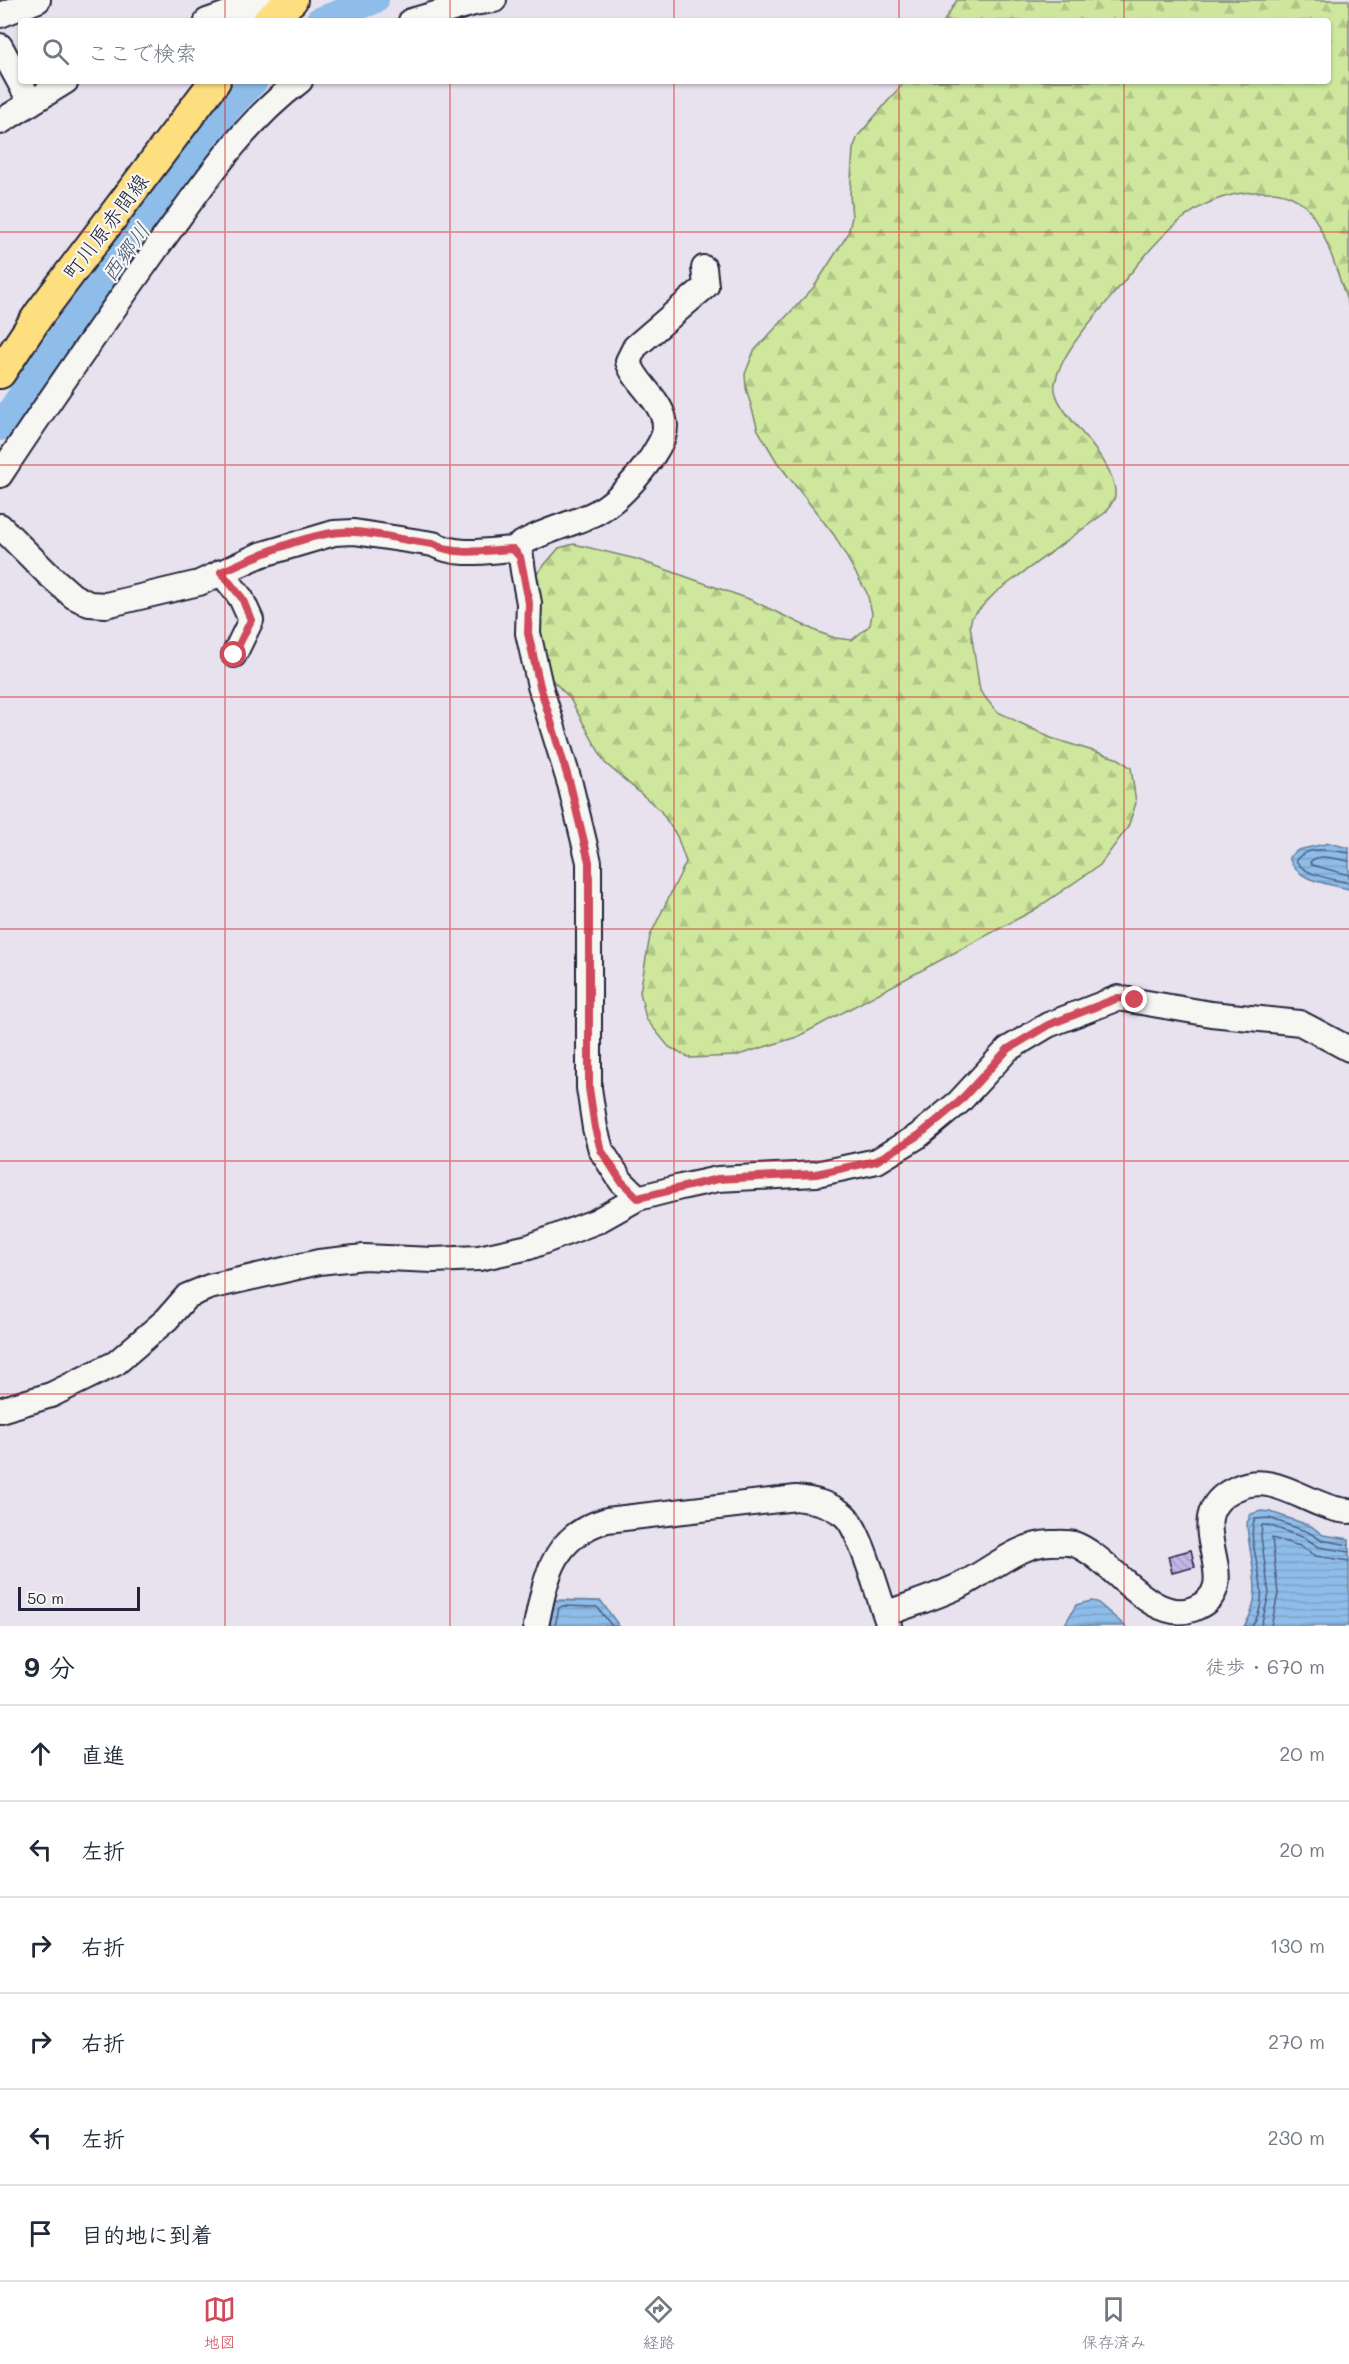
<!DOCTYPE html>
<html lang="ja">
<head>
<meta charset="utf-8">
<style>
  body { margin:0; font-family:Mali,"Klee One",sans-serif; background:#f2f2f3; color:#1f2937 }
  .scale { position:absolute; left:18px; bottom:15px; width:122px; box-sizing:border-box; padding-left:6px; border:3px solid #22223b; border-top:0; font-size:16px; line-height:21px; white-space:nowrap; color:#22223b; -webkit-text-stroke:4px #f6f6f2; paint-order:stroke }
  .stop { position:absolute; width:18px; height:18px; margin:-14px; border:4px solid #d1495b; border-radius:50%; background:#fff }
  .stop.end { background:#d1495b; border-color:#fff; box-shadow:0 2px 6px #0008 }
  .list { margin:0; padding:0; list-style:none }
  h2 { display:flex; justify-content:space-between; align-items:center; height:78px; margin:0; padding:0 24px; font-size:26px }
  h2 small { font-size:20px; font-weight:400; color:#747a83 }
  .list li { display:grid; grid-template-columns:39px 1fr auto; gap:18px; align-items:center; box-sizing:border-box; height:96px; padding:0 24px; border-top:2px solid #e0e1e3 }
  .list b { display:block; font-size:22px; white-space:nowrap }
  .list em { font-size:20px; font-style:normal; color:#747a83 }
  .icon { flex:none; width:33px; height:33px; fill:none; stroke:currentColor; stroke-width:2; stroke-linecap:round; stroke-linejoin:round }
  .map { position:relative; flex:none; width:1349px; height:1626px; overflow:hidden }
  .search { position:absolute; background:#fff; box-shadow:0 2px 4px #0004; left:18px; right:18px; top:18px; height:66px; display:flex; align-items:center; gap:15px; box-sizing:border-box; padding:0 21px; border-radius:6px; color:#747a83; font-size:22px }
  .sheet { height:654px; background:#fff }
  nav { display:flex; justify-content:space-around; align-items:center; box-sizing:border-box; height:84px; border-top:2px solid #e0e1e3; background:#fff; font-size:16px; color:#747a83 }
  nav a { display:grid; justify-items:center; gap:3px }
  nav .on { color:#d1495b }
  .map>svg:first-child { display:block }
  .forest { fill:url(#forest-firs); stroke:#78846c; stroke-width:1.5 }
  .water { fill:url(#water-rules); stroke:#637fa3; stroke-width:1.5 }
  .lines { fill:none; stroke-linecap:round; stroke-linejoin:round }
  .shore { stroke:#4e6081; stroke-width:1.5 }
  .river { stroke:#8fbde9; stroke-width:28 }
  .building { fill:url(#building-back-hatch); stroke:#22223b; stroke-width:1.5 }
  .minor-casing { stroke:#22223b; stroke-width:28 }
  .major-casing { stroke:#22223b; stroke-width:34 }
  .minor { stroke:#f6f6f2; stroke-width:24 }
  .major { stroke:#fedf80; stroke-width:30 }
  .route { stroke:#d1495b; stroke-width:8 }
  .grid { fill:none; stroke:#d62828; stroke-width:1.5; stroke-opacity:0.55 }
  .labels { text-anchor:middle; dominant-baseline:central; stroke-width:4.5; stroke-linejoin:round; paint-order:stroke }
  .street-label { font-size:21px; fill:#22223b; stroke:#f6f6f2 }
  .water-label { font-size:22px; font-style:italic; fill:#485878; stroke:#f6f6f2 }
</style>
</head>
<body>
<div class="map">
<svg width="1349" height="1626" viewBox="0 0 1349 1626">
  <defs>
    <pattern id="forest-firs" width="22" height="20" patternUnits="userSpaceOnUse" patternTransform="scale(1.5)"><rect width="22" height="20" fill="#cee79d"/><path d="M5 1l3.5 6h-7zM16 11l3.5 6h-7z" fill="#b1c688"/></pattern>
    <pattern id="water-rules" width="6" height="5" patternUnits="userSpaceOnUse" patternTransform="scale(1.5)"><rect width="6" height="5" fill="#8fbde9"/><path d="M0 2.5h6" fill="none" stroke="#7ba2c9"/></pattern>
    <pattern id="building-back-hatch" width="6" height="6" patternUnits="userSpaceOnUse" patternTransform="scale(1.5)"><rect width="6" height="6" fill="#c3b5e6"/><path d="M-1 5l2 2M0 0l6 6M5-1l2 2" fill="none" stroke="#a79bc6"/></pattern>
  </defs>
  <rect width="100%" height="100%" fill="#e7e2ee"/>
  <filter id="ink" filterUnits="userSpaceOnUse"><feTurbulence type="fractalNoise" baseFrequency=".0167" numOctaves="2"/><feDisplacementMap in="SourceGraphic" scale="12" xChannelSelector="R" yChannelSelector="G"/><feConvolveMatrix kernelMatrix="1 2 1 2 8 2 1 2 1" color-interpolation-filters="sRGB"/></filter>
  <g filter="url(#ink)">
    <path class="forest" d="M 957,0 L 1349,0 L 1349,307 C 1340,281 1323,220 1303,204 C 1287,191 1271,191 1252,192 C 1183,197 1152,249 1111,297 C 1092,320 1061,353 1055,383 C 1049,412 1118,455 1115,496 C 1114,501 1109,507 1106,512 L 995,593 L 972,617 L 970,625 L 980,691 L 996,711 L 1051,738 L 1119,759 L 1131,768 L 1136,803 L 1128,827 L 1100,865 L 1034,910 L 797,1037 L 735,1056 L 690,1058 L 669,1047 L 646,1019 L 640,992 L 650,936 L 686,862 L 677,836 L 660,810 L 605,763 L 569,697 L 532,660 L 533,578 L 559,548 L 574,544 L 636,559 L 749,599 L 818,632 L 835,638 L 852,640 L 870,625 L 872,613 L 867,593 L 834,535 L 777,462 L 758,430 L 746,388 L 745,374 L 754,351 L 814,287 L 848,234 L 852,217 L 850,195 L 853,149 L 858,136 L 905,81 L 1328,81 L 1328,21 L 944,21 Z"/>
    <path class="water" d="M 1329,843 L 1349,848 L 1349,889 C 1327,883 1296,882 1289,857 L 1298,850 Z
      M 1261,1511 L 1271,1512 L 1311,1526 L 1323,1535 L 1349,1539 L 1349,1626 L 1244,1626 C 1266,1596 1248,1557 1247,1523 L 1251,1514 Z
      M 554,1600 L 601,1601 L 619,1626 L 549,1626 Z
      M 1091,1601 L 1097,1602 L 1125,1626 L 1064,1626 L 1076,1605 Z"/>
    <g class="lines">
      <path class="shore" d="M 1349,853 C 1332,851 1309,844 1296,860 C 1303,876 1334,879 1349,883
        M 1349,861 C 1336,860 1320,852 1310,862 L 1312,865 L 1349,875
        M 555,1626 L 559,1608 L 562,1606 L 597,1607 L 612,1626
        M 1252,1626 C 1277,1591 1243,1546 1255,1519 L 1269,1518 L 1308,1532 L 1321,1540 L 1349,1545
        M 1261,1626 L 1269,1594 L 1261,1536 L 1262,1525 L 1268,1525 L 1305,1538 L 1319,1547 L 1349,1552
        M 1271,1626 L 1278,1594 L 1272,1538 L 1300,1546 L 1316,1556 L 1349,1561"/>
      <path class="river" d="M 319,21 L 375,0
        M 0,427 L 82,308 L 228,108 L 254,81"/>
    </g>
    <path class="building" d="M 1191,1550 L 1195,1567 L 1172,1573 L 1168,1556 Z"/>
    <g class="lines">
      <defs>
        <path id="minor" d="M 0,15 L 38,0
          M 207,21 L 267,0
          M 411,21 L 474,3 L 494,0
          M 0,46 L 31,103
          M 0,122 L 66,81
          M 0,475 C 51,397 104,322 158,246 C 201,188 241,125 300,81
          M 0,526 L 48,574 L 73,596 L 89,604 L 106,605 L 199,583 L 260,555 L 334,533 L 354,532 L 433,544 C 458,557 486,551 513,549 L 521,557 L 523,571 L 529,603 L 528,633 L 540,686 L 570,784 L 589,862 L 589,1088 L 595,1128 L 601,1150 L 621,1181 L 638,1198
          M 513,549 C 536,533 563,527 589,516 C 615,505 636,480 652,457 C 659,445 668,434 664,419 C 659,398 635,383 628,361 L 635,347 L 706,286 L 704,268
          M 221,572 L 241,598 L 251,620 L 234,655
          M 0,1410 L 51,1395 L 116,1363 L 167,1319 L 187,1296 L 209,1287 L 319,1262 L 364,1257 L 433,1260 L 479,1258 L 529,1247 L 597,1221 L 638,1198 L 681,1187 L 718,1179 L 816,1174 L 877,1161 L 918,1136 L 959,1102 L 1008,1049 L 1048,1025 L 1118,998 L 1211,1014 L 1300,1023 L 1349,1049
          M 536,1626 C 546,1576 553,1535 607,1520 L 796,1498 C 813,1500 829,1503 844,1515 C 860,1528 877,1592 885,1614
          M 889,1626 L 885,1614 C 911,1604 940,1596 965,1583 C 992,1569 1019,1544 1051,1543 C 1058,1543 1067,1542 1074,1544 C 1111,1557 1150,1625 1193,1609 C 1254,1586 1170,1517 1237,1488 C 1276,1470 1310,1509 1349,1511"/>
        <path id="major" d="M 268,21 L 292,0
          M 0,373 L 40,313 L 215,81"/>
      </defs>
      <use href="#minor" class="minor-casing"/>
      <use href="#major" class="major-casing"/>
      <use href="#minor" class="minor"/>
      <use href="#major" class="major"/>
    </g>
  </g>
  <g class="lines" filter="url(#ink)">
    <path class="route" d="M 234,655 L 251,620 L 242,598 L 221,572 C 256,556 316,529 355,532 C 381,534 407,541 433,544 C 458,557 486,550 513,549 L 520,557 L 523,571 L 529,603 L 528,633 L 540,686 L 570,784 L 589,862 L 589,1088 L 595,1128 L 601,1150 L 621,1181 L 638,1198 L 718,1179 L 816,1174 L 876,1161 L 918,1136 L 959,1102 L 1008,1049 L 1048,1025 L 1118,998 L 1135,1000"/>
  </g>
  <path class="grid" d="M 225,0 L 225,21M 450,0 L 450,21M 674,0 L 674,21M 899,0 L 899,21M 1124,0 L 1124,21M 225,81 L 225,1626M 450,81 L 450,1626M 674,81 L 674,1626M 899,81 L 899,1626M 1124,81 L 1124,1626M 0,232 L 1349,232M 0,465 L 1349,465M 0,697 L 1349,697M 0,929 L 1349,929M 0,1161 L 1349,1161M 0,1394 L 1349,1394"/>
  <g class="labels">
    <g class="street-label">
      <text transform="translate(105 226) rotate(-53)">町川原赤間線</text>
    </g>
    <g class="water-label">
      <text transform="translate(125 252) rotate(-54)">西郷川</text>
    </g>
  </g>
</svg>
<div class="scale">50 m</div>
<div class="stop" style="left:234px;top:655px"></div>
<div class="stop end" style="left:1135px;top:1000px"></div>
<div class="search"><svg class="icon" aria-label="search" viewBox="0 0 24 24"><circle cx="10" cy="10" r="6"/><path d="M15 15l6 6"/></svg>ここで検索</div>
</div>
<section class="sheet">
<h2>9 分<small>徒歩 · 670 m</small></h2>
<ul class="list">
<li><svg class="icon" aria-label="ahead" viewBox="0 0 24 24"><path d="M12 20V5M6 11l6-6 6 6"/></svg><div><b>直進</b></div><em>20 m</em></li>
<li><svg class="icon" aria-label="left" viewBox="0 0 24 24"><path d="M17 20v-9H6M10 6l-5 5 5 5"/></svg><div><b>左折</b></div><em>20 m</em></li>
<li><svg class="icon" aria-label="right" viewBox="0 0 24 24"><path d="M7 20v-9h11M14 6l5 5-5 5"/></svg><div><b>右折</b></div><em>130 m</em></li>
<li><svg class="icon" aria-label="right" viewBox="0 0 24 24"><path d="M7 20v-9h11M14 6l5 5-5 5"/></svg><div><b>右折</b></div><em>270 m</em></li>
<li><svg class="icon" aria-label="left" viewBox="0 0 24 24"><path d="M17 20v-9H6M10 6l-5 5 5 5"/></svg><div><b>左折</b></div><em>230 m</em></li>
<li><svg class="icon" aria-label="arrive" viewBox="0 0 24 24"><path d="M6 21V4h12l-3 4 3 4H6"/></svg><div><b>目的地に到着</b></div></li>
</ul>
</section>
<nav>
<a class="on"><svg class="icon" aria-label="map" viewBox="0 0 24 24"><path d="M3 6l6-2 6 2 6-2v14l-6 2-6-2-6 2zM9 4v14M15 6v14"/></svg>地図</a>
<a><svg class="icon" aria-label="directions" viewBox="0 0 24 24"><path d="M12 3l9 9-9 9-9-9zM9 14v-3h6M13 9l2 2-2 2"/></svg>経路</a>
<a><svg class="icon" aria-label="saved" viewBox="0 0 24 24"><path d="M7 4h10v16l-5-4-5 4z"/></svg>保存済み</a>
</nav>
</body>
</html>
